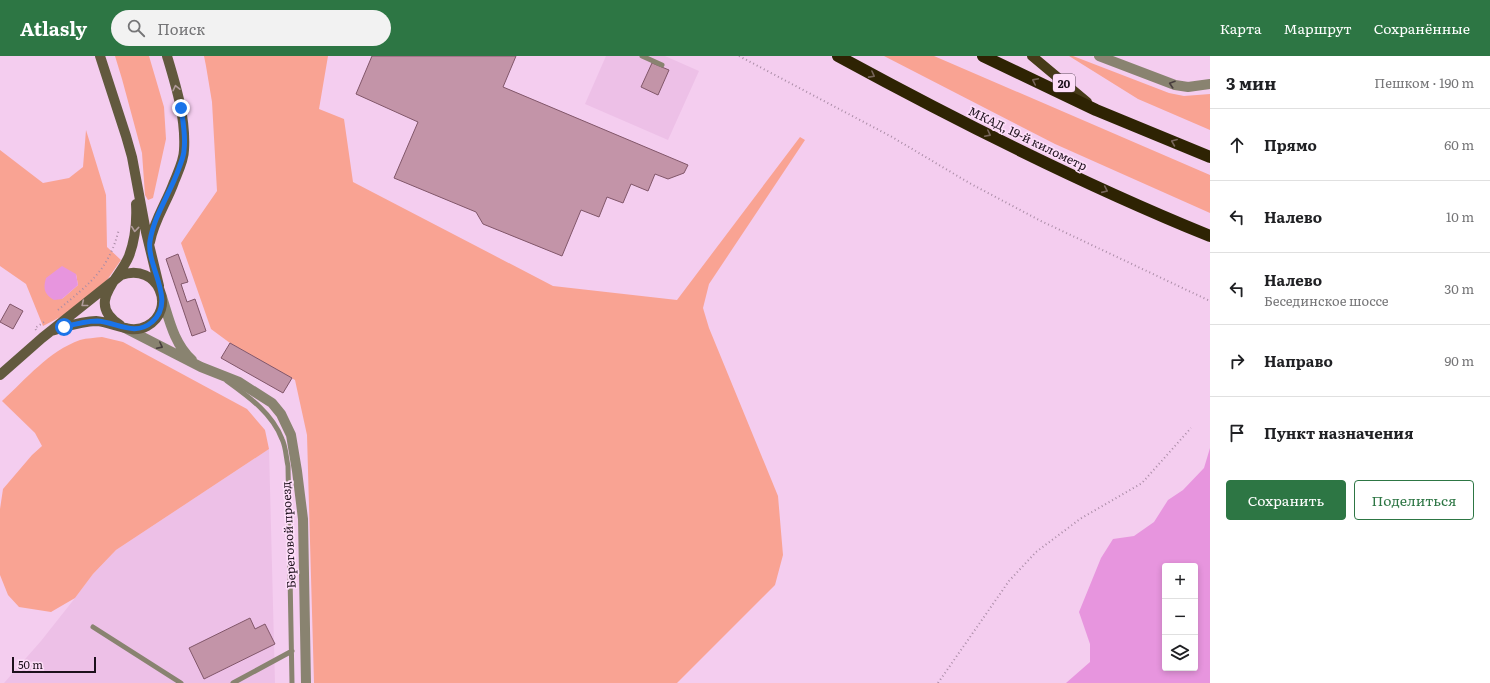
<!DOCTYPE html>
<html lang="ru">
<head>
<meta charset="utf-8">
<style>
  body { margin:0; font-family:Literata,serif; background:#f2f2f2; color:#202124 }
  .controls { position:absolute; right:12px; bottom:12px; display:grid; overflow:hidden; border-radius:4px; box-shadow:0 2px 6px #0003 }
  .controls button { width:36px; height:36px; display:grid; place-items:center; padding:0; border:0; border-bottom:1px solid #e0e0e0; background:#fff; color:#202124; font:20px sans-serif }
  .scale { position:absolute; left:12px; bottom:10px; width:84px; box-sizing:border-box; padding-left:4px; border:2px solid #1d101c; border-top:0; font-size:11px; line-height:14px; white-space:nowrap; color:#1d101c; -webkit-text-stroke:3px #fdddf8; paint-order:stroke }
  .stop { position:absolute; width:12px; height:12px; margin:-9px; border:3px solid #1a73e8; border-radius:50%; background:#fff }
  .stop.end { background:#1a73e8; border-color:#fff; box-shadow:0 1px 4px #0008 }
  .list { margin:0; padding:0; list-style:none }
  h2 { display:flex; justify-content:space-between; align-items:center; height:52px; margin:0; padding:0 16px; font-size:17px }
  h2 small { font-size:13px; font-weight:400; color:#757577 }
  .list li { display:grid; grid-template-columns:26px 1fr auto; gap:12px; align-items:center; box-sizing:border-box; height:72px; padding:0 16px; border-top:1px solid #e0e0e0 }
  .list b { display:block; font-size:15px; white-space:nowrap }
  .list p { margin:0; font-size:13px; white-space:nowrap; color:#757577 }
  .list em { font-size:13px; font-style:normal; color:#757577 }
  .actions { display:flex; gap:8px; padding:12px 16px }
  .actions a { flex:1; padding:9px 0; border:1px solid #2d7644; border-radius:4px; text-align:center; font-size:14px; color:#2d7644 }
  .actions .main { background:#2d7644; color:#fff }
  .icon { flex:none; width:22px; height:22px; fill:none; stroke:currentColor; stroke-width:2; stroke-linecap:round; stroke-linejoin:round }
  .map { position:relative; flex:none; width:1210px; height:627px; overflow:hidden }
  header { display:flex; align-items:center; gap:24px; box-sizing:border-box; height:56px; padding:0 20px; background:#2d7644; color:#fff }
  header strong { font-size:19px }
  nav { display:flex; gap:22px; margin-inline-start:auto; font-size:14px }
  .search { width:280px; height:36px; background:#f2f2f2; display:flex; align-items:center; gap:10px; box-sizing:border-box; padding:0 14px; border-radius:22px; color:#757577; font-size:15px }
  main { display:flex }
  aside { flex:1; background:#fff }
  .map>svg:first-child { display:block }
  .built { fill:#edc0e7 }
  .green { fill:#f9a393; fill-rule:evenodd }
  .water { fill:#e795de; fill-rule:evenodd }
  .building { fill:#c394a8; stroke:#815669 }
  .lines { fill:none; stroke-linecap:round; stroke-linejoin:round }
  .path { stroke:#aa8ca6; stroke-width:2; stroke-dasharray:1 3; stroke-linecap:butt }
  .lane { stroke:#898370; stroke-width:5 }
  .street { stroke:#898370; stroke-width:10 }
  .secondary { stroke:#62593e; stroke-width:10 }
  .primary { stroke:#473b19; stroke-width:10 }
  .highway { stroke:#2e2303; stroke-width:12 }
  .oneway { stroke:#766459 }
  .oneway2 { stroke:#483e3e }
  .oneway3 { stroke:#b09b9b }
  .route { stroke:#1a73e8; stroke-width:5 }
  .labels { text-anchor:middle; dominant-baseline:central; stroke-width:3.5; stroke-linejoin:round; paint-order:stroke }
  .shield { fill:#fdddf8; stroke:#604e5e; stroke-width:1 }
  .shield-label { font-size:11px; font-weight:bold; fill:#1d101c }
  .street-label { font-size:12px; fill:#1d101c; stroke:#fdddf8 }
</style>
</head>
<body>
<header>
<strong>Atlasly</strong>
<div class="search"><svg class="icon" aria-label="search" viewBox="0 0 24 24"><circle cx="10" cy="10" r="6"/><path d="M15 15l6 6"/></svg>Поиск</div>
<nav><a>Карта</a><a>Маршрут</a><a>Сохранённые</a></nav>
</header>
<main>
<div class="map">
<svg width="1210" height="627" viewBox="0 0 1210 627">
  <rect width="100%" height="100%" fill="#f4cdef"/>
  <path class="built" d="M 606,0 L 665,0 L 699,15 L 668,84 L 585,48 Z
    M 269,393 L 275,627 L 4,627 L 41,585 L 75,542 L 93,518 L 116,494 Z"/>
  <path class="green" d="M 115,0 L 149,0 L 164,51 L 166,83 L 153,142 L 148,144 L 145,139 L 142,97 L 122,23 Z
    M 204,0 L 328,0 L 319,53 L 344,63 L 353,126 L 553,230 L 677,244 L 800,81 L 805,84 L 709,228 L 703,252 L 709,272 L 778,440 L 783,499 L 775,529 L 677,627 L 314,627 L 307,379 L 295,324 L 230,287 L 211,273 L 181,187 L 217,135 L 212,46 L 206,10 Z
    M 884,0 L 934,0 L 1210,119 L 1210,157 L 1055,88 Z
    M 1069,0 L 1073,0 L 1169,37 L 1184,40 L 1210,38 L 1210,74 L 1138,43 Z
    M 86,74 L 106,139 L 107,191 L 121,204 L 107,224 L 72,255 L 43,270 L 26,228 L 0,210 L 0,94 L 43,127 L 69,122 L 83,111 ZM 76,218 L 78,229 L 62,243 Z
    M 102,281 L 123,286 L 247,353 L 265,374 L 269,393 L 116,494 L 93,518 L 75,542 L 51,556 L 19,551 L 8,539 L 0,519 L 0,453 L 3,433 L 32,399 L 42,390 L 35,377 L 2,345 C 26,323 49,295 80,284 C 87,282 95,282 102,281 Z"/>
  <path class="water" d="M 62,210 L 76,218 L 78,229 L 62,243 L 54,244 C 44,238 43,233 46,222 Z
    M 1210,392 L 1210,627 L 1066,627 L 1090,606 L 1090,588 L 1079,556 L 1101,502 L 1113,483 L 1134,480 L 1154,466 L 1168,444 L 1183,434 L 1204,412 ZM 1165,510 L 1195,510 L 1195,612 L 1165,612 Z"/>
  <path class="building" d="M 372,0 L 516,0 L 503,31 L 688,109 L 684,117 L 668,123 L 655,118 L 648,135 L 631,128 L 623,147 L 607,141 L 599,161 L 581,154 L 562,200 L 483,168 L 476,156 L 394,122 L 418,66 L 356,38 Z
    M 652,7 L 669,14 L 658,39 L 641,31 Z
    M 178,198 L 188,226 L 181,228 L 187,246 L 195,243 L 206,275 L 192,280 L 166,203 Z
    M 10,248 L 23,255 L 13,273 L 0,266 Z
    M 230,287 L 292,322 L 283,337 L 221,302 Z
    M 250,562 L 255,573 L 265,568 L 275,588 L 204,623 L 189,592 Z"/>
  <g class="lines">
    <path class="path" d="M 739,0 L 892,81 L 971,128 L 1041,165 L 1210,245
      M 58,254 C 89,228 109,214 119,173
      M 36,274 L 35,272 L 44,266
      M 938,627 L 1009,525 L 1036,496 L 1080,463 L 1142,427 L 1191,372"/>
    <path class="lane" d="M 642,0 L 662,9
      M 227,325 C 249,341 272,357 282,383 C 286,391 286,401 288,410 L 292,627
      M 93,571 L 181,627
      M 233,627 L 292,595"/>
    <path class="street" d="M 1099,0 L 1175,29 L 1188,31 L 1210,28
      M 162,241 C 169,263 174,288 192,304
      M 125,272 L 201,311 L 239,326 L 272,347 L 281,358 L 291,379 L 297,415 L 303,463 L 306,627"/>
    <path class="secondary" d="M 100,0 L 126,80 L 132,101 L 146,176 L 159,230
      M 150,186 C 154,164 167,146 174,126 C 178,116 184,104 184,94 C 186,62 176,30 167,0
      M 120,269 C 85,247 120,223 129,200 C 135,184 137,166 136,148
      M 0,319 L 42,282 L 121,219 C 159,206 177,254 147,270 C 130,279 113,266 96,265 C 81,265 66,271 51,275"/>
    <path class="primary" d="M 1032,0 L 1087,46"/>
    <path class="highway" d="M 838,0 C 959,66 1082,128 1210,180
      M 983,0 L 1096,54 L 1210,101"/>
  </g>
  <defs><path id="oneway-chevron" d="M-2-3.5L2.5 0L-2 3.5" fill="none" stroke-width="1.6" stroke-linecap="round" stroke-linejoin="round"/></defs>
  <g class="oneway">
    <use href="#oneway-chevron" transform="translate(872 19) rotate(28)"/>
    <use href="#oneway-chevron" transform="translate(1035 25) rotate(-154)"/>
    <use href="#oneway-chevron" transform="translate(988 78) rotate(27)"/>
    <use href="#oneway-chevron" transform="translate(1174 86) rotate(-158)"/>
    <use href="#oneway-chevron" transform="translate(1105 134) rotate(24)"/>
  </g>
  <g class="oneway2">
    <use href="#oneway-chevron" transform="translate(1172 28) rotate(-162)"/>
    <use href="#oneway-chevron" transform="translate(160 290) rotate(27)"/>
  </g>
  <g class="oneway3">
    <use href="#oneway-chevron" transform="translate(176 32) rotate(-103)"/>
    <use href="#oneway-chevron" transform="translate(135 173) rotate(96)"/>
    <use href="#oneway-chevron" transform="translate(84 248) rotate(141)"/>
  </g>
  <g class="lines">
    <path class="route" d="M 64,271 C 75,268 86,265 97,265 C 116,266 135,281 152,266 C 177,245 146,210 150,185 C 154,159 171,136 179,112 C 181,106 184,100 184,94 C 186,80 183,66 181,52"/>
  </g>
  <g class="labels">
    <rect class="shield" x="1053" y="18" width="22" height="18" rx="3"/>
    <g class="shield-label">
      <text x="1064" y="27">20</text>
    </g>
    <g class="street-label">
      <text transform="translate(1028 82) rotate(26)">МКАД, 19-й километр</text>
      <text transform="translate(288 479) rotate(-93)">Береговой проезд</text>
    </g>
  </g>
</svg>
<div class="controls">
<button>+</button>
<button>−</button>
<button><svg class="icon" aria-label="layers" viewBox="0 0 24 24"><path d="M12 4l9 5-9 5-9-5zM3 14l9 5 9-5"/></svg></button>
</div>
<div class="scale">50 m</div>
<div class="stop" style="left:64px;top:271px"></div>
<div class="stop end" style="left:181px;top:52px"></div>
</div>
<aside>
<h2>3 мин<small>Пешком · 190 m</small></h2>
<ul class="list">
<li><svg class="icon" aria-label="ahead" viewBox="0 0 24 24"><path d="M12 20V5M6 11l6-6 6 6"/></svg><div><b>Прямо</b></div><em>60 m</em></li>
<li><svg class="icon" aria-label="left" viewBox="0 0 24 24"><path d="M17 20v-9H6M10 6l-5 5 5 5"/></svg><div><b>Налево</b></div><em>10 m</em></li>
<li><svg class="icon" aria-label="left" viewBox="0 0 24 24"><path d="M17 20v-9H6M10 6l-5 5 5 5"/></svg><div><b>Налево</b><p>Бесединское шоссе</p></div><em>30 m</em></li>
<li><svg class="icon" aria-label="right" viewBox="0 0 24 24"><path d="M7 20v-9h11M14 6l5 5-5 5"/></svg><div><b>Направо</b></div><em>90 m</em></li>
<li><svg class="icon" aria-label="arrive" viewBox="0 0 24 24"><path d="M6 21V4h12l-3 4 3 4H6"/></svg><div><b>Пункт назначения</b></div></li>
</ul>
<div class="actions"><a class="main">Сохранить</a><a>Поделиться</a></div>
</aside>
</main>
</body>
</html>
